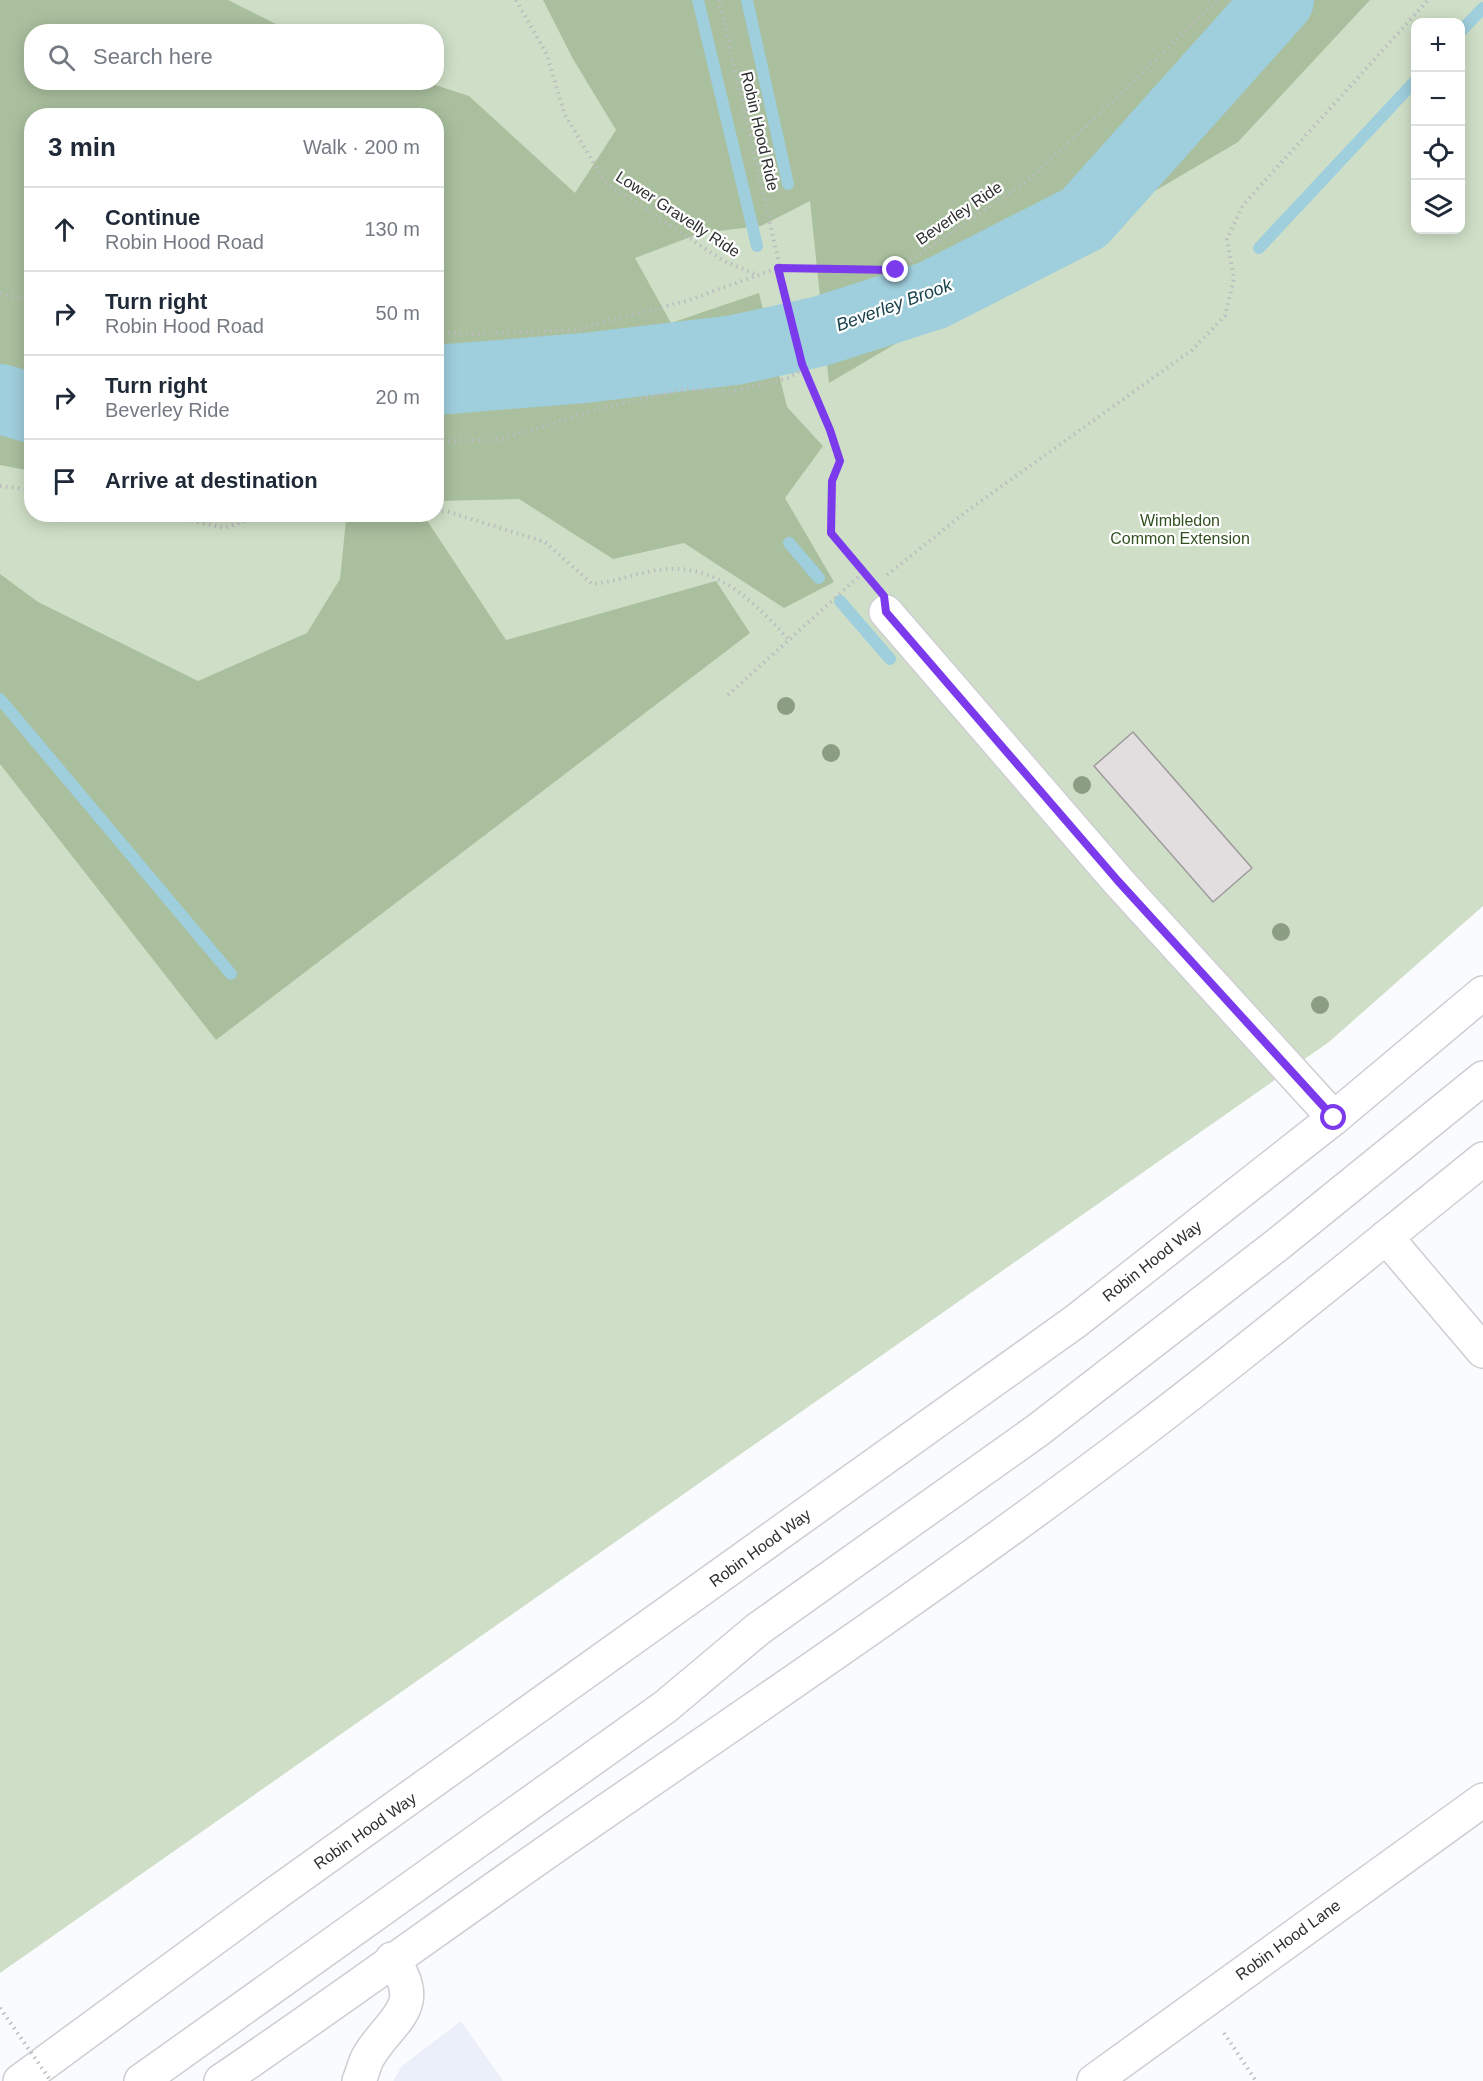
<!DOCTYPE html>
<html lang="en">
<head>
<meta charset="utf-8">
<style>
  body { margin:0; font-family:Helvetica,sans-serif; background:#f6f6f7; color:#1f2937 }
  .controls { position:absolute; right:18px; top:18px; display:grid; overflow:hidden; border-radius:12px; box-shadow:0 3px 15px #0003 }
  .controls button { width:54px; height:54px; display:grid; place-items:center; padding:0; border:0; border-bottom:2px solid #e0e1e3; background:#fff; color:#1f2937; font:30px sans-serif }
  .stop { position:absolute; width:18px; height:18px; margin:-14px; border:4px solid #7c3aed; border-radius:50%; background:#fff }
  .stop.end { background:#7c3aed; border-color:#fff; box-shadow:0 2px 6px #0008 }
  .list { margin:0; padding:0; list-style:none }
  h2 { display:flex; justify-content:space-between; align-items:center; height:78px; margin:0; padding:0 24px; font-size:26px }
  h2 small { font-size:20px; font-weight:400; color:#747a83 }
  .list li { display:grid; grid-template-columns:39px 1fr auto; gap:18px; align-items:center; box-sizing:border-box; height:84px; padding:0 24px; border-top:2px solid #e0e1e3 }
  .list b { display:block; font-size:22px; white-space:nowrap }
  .list p { margin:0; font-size:20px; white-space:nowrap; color:#747a83 }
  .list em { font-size:20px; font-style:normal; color:#747a83 }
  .icon { flex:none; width:33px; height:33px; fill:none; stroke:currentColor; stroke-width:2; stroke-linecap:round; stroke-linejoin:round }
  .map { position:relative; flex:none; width:1483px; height:2081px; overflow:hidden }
  .search { position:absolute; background:#fff; box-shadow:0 3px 15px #0003; left:24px; top:24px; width:420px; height:66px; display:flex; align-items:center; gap:15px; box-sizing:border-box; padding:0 21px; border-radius:24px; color:#747a83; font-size:22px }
  .panel { position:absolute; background:#fff; box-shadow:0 3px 15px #0003; left:24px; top:108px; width:420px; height:414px; border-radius:24px }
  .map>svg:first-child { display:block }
  .built { fill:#ebeff9 }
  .green { fill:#cfdfc7; fill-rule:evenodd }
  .forest { fill:#a9bf9d }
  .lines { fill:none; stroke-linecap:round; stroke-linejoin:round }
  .stream { stroke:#9fcedc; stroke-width:12 }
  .river { stroke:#9fcedc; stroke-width:70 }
  .building { fill:#e2dee0; stroke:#9e9b9c; stroke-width:1.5 }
  .street-casing { stroke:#cdced1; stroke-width:36 }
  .highway-casing { stroke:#cdced1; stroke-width:36 }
  .path { stroke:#bbbcbe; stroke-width:4; stroke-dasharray:1.5 4.5; stroke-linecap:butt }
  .street { stroke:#fff; stroke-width:33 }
  .highway { stroke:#fff; stroke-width:33 }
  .path-bridge { stroke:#bbbcbe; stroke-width:4; stroke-dasharray:1.5 4.5; stroke-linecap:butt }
  .tree { fill:#8b9d83 }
  .route { stroke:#7c3aed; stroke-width:8 }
  .labels { text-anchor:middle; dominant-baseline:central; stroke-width:4.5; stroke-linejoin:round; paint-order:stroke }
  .street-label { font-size:16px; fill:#2d2e2f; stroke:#fff }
  .park-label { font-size:16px; fill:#31501f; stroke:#fff }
  .water-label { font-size:18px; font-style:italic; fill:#18424d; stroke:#fff }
</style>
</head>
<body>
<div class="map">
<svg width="1483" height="2081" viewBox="0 0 1483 2081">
  <rect width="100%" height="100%" fill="#fafbfe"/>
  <path class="built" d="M 461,2021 L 503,2081 L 393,2081 L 402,2066 Z"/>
  <path class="green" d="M 0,0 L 1483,0 L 1483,906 L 1329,1042 L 0,1973 ZM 1416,22 L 1460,22 L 1460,230 L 1416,230 ZM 32,32 L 436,32 L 436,82 L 32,82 ZM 32,116 L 436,116 L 436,514 L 32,514 Z"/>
  <path class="forest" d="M 0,0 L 228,0 L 290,31 L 32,32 L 32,82 L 429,83 L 469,96 L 575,193 L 616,130 L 573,59 L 543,0 L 1370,0 L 1238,142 L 829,383 L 810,201 L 761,226 L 701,233 L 635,258 L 671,323 L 759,293 L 787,407 L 823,446 L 785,498 L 834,582 L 784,608 L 684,543 L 613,559 L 519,499 L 437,501 L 436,116 L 32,116 L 31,471 L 0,465 Z
    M 426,519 L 506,640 L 716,581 L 750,633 L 216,1040 L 0,764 L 0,574 L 38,602 L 198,681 L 307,633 L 340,579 L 346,520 Z"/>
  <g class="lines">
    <path class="stream" d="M 698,0 L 757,246
      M 747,0 L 788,184
      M 1460,32 L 1483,8
      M 1259,248 L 1416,80
      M 789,543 L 819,578
      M 840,601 L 890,659
      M 0,699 L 231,974"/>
    <path class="river" d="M 436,380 L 584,368 L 735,350 L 821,331 L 933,295 L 1084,218 L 1279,0
      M 0,399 L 32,408"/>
  </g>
  <path class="building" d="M 1133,732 L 1252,868 L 1213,902 L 1094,766 Z"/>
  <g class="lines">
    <defs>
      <path id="street" d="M 886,612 L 1118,881 L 1334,1118
        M 1386,1237 L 1483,1351
        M 221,2081 C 340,2000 456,1915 574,1833 C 762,1703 951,1576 1133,1438 C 1252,1348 1366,1253 1483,1159
        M 359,2081 C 362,2074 364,2066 367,2059 C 387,2021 429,2009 392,1959
        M 1094,2081 L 1483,1800"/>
      <path id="highway" d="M 20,2081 L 272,1896 L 1076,1321 L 1334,1118 L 1483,993
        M 141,2081 L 665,1707 L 758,1629 L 1038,1430 L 1277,1245 L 1483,1078"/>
    </defs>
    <use href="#street" class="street-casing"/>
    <use href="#highway" class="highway-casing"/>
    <path class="path" d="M 516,0 L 547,55 L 565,115 L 605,182 L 724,261 L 758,275
      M 719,0 L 802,364 L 830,430 L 840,461 L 832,481 L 831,533 L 870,579
      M 0,293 L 32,301
      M 436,332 L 471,334 L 574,330 L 686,301 L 778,268 L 896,270 L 1033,177 L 1218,0
      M 436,441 L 498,440 L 606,407 L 687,389 L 731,392 L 788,378 L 804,369
      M 0,486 L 32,490
      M 436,511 L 449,512 L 545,542 L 592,584 C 618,582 643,570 668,569 C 722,566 757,606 790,641
      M 162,514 L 225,528 L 263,514
      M 887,575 L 967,511 L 1192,350 L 1225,316 L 1234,279 L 1227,239 L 1243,205 L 1428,0
      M 728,695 L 864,572
      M 1224,2033 L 1256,2081"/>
    <use href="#street" class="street"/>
    <use href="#highway" class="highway"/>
    <path class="path-bridge" d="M 0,2008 L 51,2081"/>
  </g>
  <g class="tree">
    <circle cx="786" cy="706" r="9"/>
    <circle cx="831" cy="753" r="9"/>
    <circle cx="1082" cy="785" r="9"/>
    <circle cx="1281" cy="932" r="9"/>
    <circle cx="1320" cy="1005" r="9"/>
  </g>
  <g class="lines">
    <path class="route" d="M 896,270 L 778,268 L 802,364 L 830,430 L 840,461 L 832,481 L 831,533 L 884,596 L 886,612 L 1118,881 L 1334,1118"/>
  </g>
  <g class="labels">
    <g class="street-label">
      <text transform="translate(760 131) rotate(77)">Robin Hood Ride</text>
      <text transform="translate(959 213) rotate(-34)">Beverley Ride</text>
      <text transform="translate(678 214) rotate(33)">Lower Gravelly Ride</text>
      <text transform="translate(1152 1261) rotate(-38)">Robin Hood Way</text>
      <text transform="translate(760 1548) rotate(-36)">Robin Hood Way</text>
      <text transform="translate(365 1831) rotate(-35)">Robin Hood Way</text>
      <text transform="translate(1288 1940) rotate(-36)">Robin Hood Lane</text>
    </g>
    <g class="park-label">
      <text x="1180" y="520">Wimbledon<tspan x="1180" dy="18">Common Extension</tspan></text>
    </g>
    <g class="water-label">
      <text transform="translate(894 305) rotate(-20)">Beverley Brook</text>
    </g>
  </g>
</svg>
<div class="controls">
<button>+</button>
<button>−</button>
<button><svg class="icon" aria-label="locate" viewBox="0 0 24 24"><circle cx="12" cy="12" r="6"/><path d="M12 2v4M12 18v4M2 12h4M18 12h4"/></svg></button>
<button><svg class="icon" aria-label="layers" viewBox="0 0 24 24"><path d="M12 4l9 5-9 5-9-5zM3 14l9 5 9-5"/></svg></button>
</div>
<div class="stop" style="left:1334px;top:1118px"></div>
<div class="stop end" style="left:896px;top:270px"></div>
<div class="search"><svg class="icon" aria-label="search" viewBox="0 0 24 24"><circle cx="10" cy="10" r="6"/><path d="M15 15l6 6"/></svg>Search here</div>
<section class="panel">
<h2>3 min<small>Walk · 200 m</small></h2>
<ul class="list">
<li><svg class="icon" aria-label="ahead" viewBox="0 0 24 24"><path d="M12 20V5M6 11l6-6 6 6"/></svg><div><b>Continue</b><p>Robin Hood Road</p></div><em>130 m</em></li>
<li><svg class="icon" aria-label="right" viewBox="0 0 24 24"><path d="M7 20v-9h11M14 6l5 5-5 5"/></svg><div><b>Turn right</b><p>Robin Hood Road</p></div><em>50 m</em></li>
<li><svg class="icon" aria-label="right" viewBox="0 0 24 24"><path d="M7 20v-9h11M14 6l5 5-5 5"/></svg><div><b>Turn right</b><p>Beverley Ride</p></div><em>20 m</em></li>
<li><svg class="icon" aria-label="arrive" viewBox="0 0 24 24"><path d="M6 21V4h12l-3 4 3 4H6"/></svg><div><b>Arrive at destination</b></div></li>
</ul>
</section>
</div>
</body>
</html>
